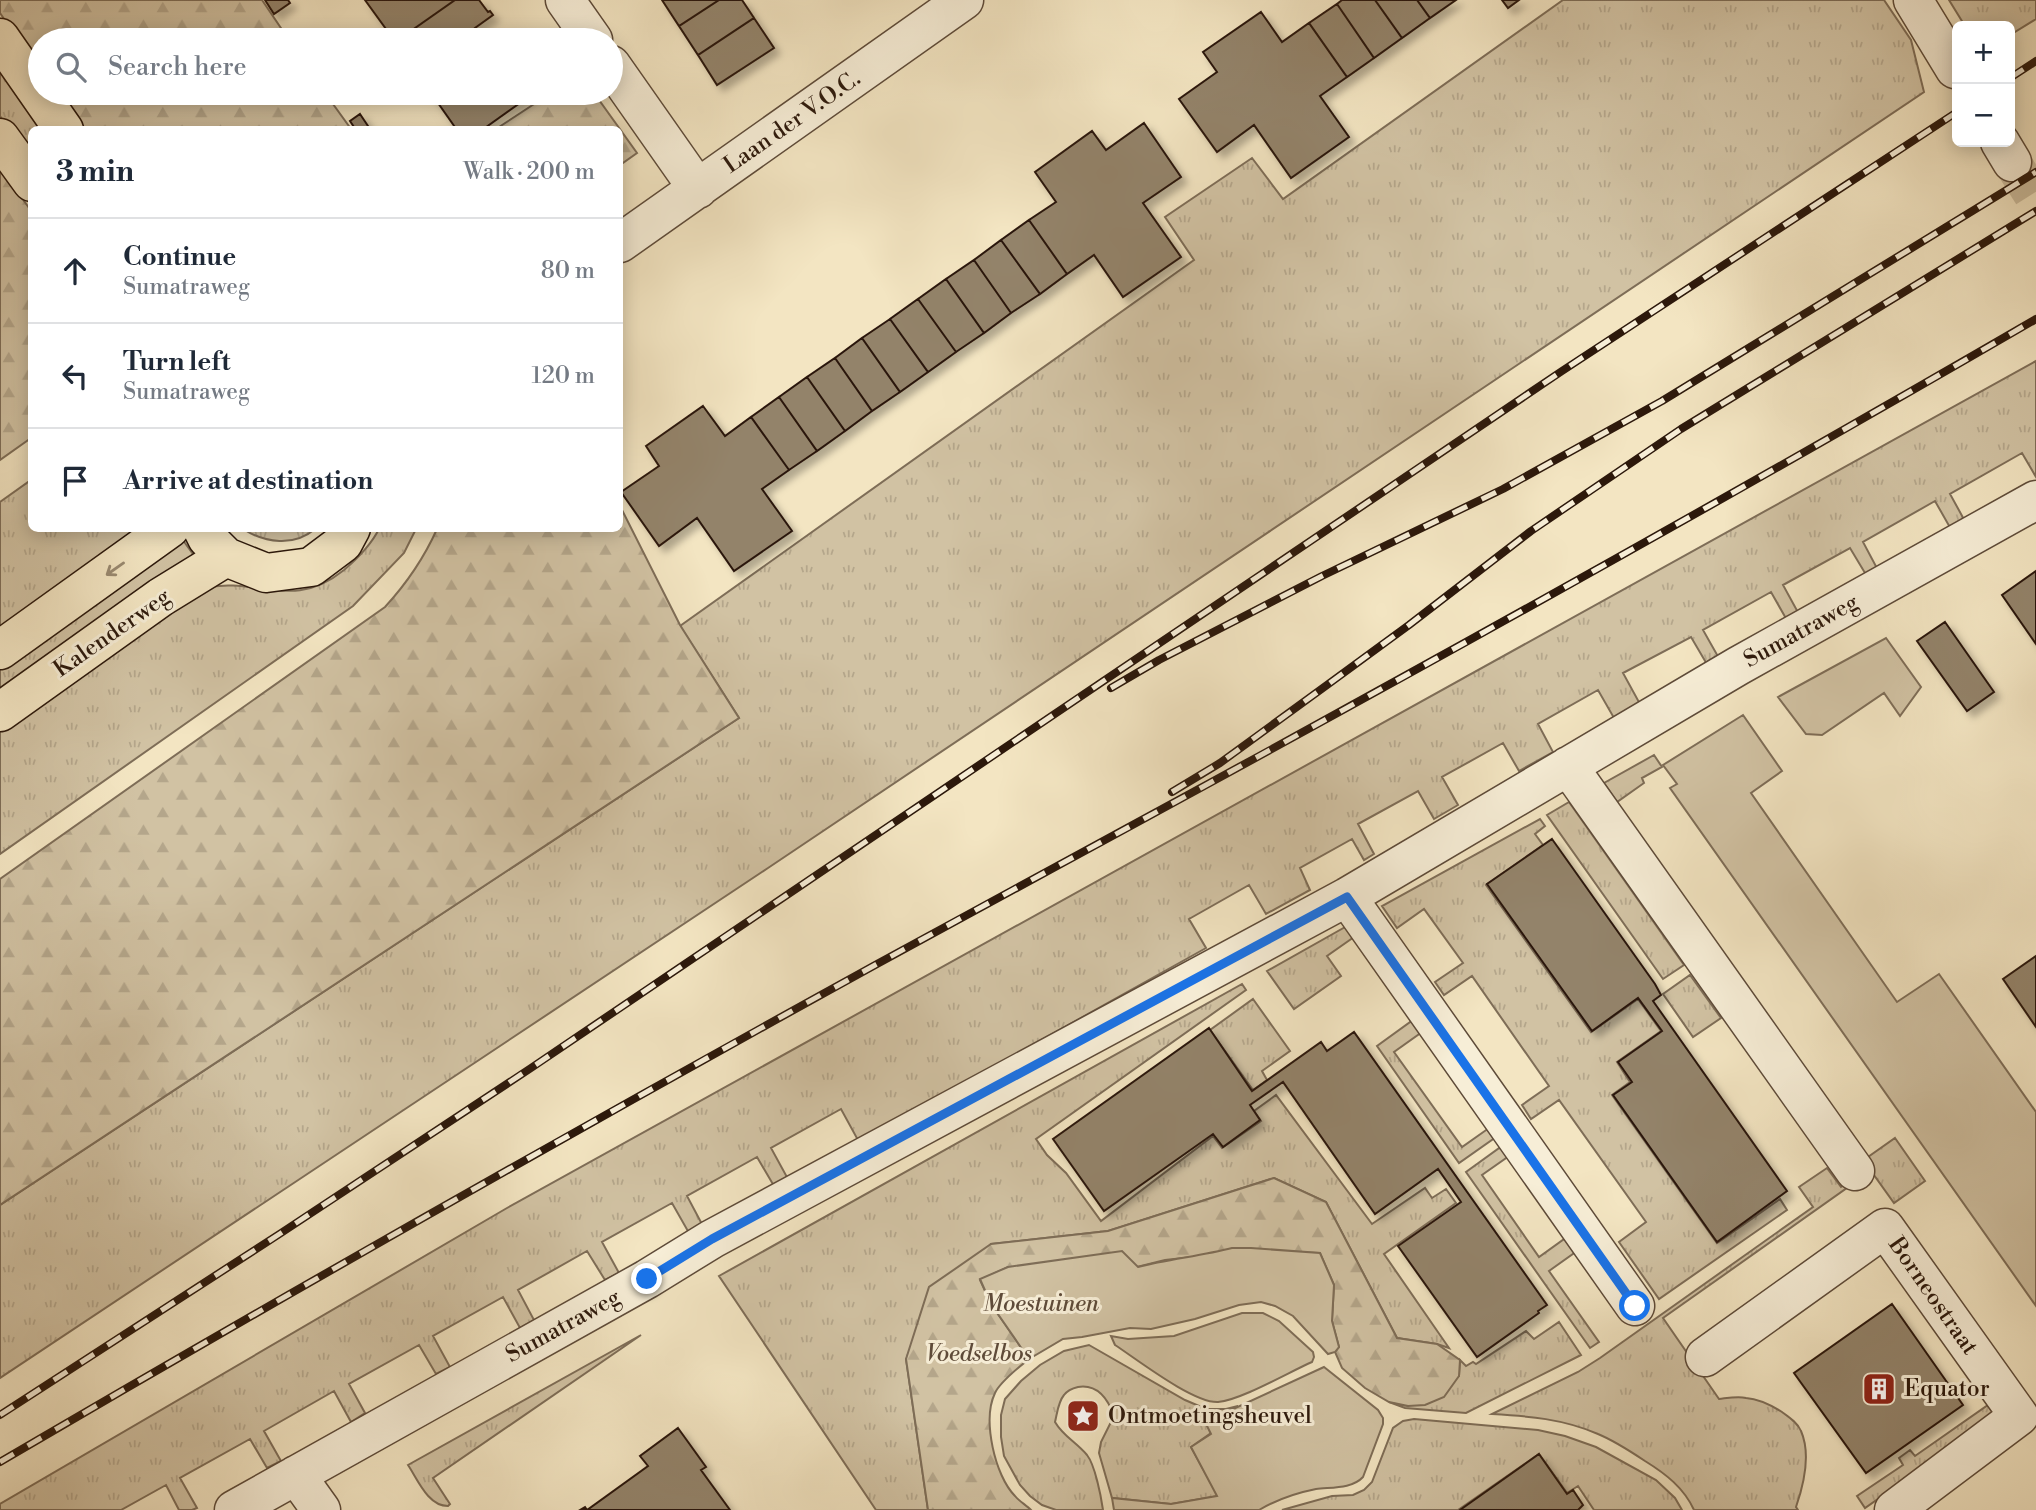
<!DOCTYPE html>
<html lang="en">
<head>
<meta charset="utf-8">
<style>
  body { margin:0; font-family:"Libre Bodoni",serif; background:#f2f2f3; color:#1f2937 }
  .controls { position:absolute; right:21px; top:21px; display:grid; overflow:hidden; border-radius:10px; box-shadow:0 4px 18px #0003 }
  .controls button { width:63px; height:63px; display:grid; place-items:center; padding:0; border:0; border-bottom:2px solid #e0e1e3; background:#fff; color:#1f2937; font:35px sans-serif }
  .stop { position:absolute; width:21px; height:21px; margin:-16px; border:5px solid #1a73e8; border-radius:50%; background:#fff }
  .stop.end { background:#1a73e8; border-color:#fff; box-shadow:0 2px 7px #0008 }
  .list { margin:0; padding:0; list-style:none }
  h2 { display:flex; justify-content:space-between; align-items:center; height:91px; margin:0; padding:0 28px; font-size:30px }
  h2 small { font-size:23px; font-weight:400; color:#747a83 }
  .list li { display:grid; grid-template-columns:46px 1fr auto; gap:21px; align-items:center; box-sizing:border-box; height:105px; padding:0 28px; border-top:2px solid #e0e1e3 }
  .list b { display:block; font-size:26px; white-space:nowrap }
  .list p { margin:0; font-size:23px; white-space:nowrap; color:#747a83 }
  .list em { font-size:23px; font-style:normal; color:#747a83 }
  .icon { flex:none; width:38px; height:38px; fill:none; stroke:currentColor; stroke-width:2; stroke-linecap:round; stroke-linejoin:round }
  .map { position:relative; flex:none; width:2036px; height:1510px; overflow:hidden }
  .search { position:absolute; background:#fff; box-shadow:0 4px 18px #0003; left:28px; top:28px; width:595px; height:77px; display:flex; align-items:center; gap:18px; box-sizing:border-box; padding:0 24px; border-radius:38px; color:#747a83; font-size:26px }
  .panel { position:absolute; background:#fff; box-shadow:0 4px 18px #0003; left:28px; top:126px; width:595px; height:406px; border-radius:10px }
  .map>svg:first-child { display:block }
  .grass { fill:url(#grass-tufts); stroke:#7e6d57; stroke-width:2 }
  .forest { fill:url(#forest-firs); stroke:#7e6d57; stroke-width:2 }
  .garden { fill:#d1c2a3; stroke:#7e6d57; stroke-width:2 }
  .building { fill:#93836a; stroke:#2c180b; stroke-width:2; filter:url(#shadow) }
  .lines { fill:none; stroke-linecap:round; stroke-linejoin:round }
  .minor-tunnel { stroke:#cbbc9d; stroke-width:38; stroke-dasharray:38 19; stroke-linecap:butt }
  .minor-casing { stroke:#5e4b39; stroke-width:41 }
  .major-casing { stroke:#2c180b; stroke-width:41 }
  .minor { stroke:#f7eed7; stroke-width:38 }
  .major { stroke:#f3e5c2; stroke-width:38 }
  .rail-casing { stroke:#2c180b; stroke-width:8 }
  .rail { stroke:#f7eed7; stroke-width:5; stroke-dasharray:16; stroke-linecap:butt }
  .oneway { stroke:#998970 }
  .route { stroke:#1a73e8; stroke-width:9 }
  .labels { text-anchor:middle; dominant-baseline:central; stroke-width:6; stroke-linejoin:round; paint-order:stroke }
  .street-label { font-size:23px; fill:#2c180b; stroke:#f7eed7 }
  .park-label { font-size:23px; font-style:italic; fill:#5e4b39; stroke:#f7eed7 }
  .poi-label { font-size:23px; fill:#2c180b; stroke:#f7eed7; text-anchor:start }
</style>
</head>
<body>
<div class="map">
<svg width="2036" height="1510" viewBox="0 0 2036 1510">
  <defs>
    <pattern id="grass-tufts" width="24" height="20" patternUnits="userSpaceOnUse" patternTransform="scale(1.75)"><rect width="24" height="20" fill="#d1c2a3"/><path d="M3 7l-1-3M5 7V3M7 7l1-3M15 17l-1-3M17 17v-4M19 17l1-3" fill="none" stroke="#b4a68b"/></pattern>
    <pattern id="forest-firs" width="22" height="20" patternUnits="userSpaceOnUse" patternTransform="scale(1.75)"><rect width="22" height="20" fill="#d1c2a3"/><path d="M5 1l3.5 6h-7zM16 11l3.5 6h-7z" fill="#b4a68b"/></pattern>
    <filter id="shadow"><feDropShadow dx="6" dy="6" stdDeviation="3.5" flood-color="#0004"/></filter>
  </defs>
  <rect width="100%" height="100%" fill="#f3e5c2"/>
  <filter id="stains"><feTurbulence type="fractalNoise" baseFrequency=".00286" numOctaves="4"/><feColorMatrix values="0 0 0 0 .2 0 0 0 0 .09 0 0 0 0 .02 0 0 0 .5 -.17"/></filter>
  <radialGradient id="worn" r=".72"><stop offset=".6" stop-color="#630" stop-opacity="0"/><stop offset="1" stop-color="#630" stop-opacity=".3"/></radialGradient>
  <path class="grass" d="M 1563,0 L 1884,0 L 1911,40 L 1924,92 L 768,868 L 0,1378 L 0,1205 L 739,718 L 680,626 L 1194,260 L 1165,217 L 1252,158 L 1283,199 Z
    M 1949,0 L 2036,0 L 2036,19 L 2010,35 L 2010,26 L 1965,26 Z
    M 0,63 L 47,129 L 32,130 L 31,162 L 0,116 Z
    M 2036,361 L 2036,477 L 2022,453 L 1950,494 L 1966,523 L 1952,531 L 1935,501 L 1863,542 L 1879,572 L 1868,578 L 1850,548 L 1783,585 L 1800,616 L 1788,622 L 1771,592 L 1703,630 L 1720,660 L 1708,666 L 1691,637 L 1623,673 L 1640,704 L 1614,718 L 1598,690 L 1538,724 L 1553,752 L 1519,771 L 1503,743 L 1442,777 L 1458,805 L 1434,819 L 1418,791 L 1358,824 L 1374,854 L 1364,860 L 1352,839 L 1300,868 L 1310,890 L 1266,914 L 1249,885 L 1189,919 L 1206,948 L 859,1142 L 841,1109 L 771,1148 L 788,1179 L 774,1186 L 757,1157 L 687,1196 L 703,1226 L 689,1233 L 672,1203 L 602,1242 L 619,1273 L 605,1280 L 587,1251 L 518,1290 L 534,1320 L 520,1328 L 503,1297 L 433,1336 L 450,1367 L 436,1374 L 419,1345 L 349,1384 L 365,1413 L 351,1422 L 334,1391 L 264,1431 L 281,1461 L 267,1468 L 250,1439 L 180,1478 L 197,1508 L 192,1510 L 179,1510 L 166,1485 L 121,1510 L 0,1510 L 0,1504 L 507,1208 Z
    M 31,480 L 32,528 L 135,529 L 98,559 L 0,629 L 0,502 Z
    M 243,529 L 315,529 C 294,547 265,543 243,529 Z
    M 379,529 L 416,529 L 404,553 L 353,606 L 0,854 L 0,727 L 204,588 C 257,576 292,612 344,570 C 358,558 371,545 379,529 Z
    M 180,536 L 195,557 L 0,695 L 0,663 Z
    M 1654,755 L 1662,767 L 1642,778 L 1644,783 L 1617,802 L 1604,783 Z
    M 1569,802 L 1684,965 L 1663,979 L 1547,815 Z
    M 1540,819 L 1545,826 L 1535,834 L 1543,845 L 1486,885 L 1591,1032 L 1638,999 L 1661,1031 L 1617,1062 L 1630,1082 L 1612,1095 L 1717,1243 L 1780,1199 L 1787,1210 L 1659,1299 L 1619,1242 L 1646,1222 L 1559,1100 L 1531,1119 L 1522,1105 L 1549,1086 L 1472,976 L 1444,995 L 1435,982 L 1463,963 L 1424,909 L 1397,928 L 1382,906 Z
    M 1347,926 L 1354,937 L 1327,956 L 1341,976 L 1294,1009 L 1267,971 Z
    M 1690,975 L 1721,1018 L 1693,1037 L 1663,994 Z
    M 1242,984 L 1246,990 L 1036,1139 L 1047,1155 L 1066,1173 L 1101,1221 L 1213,1136 L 1222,1148 L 1261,1121 L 1254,1111 L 1276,1095 L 1372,1224 L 1425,1188 L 1432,1198 L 1446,1189 L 1456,1203 L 1384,1254 L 1449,1348 L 1437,1344 L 1397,1338 L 1326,1202 L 1274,1178 L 1108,1231 L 991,1244 L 906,1359 L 928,1510 L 876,1510 L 719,1276 Z
    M 1253,999 L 1290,1051 L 1262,1071 L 1267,1080 L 1253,1090 L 1210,1030 Z
    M 1413,1020 L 1422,1032 L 1394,1052 L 1462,1147 L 1489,1128 L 1496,1137 L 1459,1163 L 1377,1046 Z
    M 1895,1138 L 1925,1181 L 1894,1203 L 1871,1171 L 1663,1318 L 1719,1399 C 1728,1398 1738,1396 1746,1398 C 1759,1399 1771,1405 1782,1412 C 1789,1417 1798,1423 1801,1431 C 1811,1454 1804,1484 1796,1507 L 1798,1510 L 1694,1510 C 1684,1488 1666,1474 1645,1461 C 1630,1451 1615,1441 1598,1434 C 1564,1419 1528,1416 1492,1414 L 1578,1372 L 1600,1358 L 1813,1207 L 1799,1187 L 1827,1168 L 1841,1187 L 1873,1165 L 1868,1157 Z
    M 1502,1146 L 1509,1156 L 1482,1175 L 1539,1257 L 1567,1237 L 1577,1251 L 1549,1271 L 1599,1342 L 1590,1348 L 1466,1172 Z
    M 1559,1322 L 1581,1355 L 1466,1413 L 1405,1408 L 1389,1402 L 1408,1406 L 1459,1376 L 1460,1360 L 1466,1366 L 1473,1362 L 1476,1364 L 1526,1331 L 1534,1339 Z
    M 641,1335 L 433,1478 L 450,1504 L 448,1506 C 428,1506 418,1480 408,1465 Z
    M 1089,1345 L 1185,1400 L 1206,1409 L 1226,1409 L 1238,1406 L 1206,1421 L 1211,1433 L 1191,1447 L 1218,1496 L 1171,1504 L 1112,1498 L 1099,1453 L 1101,1442 L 1114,1416 C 1108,1399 1097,1384 1078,1387 C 1074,1388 1067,1391 1064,1395 C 1058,1402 1057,1414 1055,1422 C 1063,1436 1076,1442 1087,1455 C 1095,1465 1101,1496 1103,1510 L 1056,1510 L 1042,1505 L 1030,1496 L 1020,1485 L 1004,1456 L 1001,1437 L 1001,1415 L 1005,1399 L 1021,1381 L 1040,1365 L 1064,1351 Z
    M 1988,1405 L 1996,1416 L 1865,1508 L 1857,1496 L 1903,1465 L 1899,1458 L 1910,1450 L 1915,1456 Z
    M 1414,1419 L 1538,1430 L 1565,1436 L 1596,1447 L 1656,1480 L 1675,1498 L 1682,1510 L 1594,1510 L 1578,1486 L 1567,1493 L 1539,1454 L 1458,1510 L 1282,1510 L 1332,1496 L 1353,1495 L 1364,1490 L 1372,1482 L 1393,1428 L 1403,1421 Z"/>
  <path class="forest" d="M 0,0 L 262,0 L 289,40 L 40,40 L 40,71 L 0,13 Z
    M 55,93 L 325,93 L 351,129 L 81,129 Z
    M 551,93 L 594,93 L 637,153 L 620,165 L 620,130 L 496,129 Z
    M 0,168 L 32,212 L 31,438 L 0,460 Z
    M 620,506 L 680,625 L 739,718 L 0,1205 L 0,879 L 385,607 C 407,583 424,558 437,529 L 620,528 Z
    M 1274,1178 L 1326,1202 L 1397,1338 L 1437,1344 L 1460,1360 L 1459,1376 L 1444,1397 L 1425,1405 L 1408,1406 L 1389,1402 L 1365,1388 L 1342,1368 L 1335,1352 L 1339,1347 L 1332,1321 L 1334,1285 L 1320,1253 L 1288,1252 L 1202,1256 L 1165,1260 L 1137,1267 L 1008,1267 L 980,1280 L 991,1304 L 1029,1359 C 1019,1367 1000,1382 995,1393 C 982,1420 995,1476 1015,1496 C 1019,1501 1026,1505 1031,1510 L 928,1510 L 906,1359 L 929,1287 L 991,1244 L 1108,1231 Z"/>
  <path class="garden" d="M 1886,638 L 1921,687 L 1900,716 L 1884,693 L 1822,735 L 1806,734 L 1778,697 Z
    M 1743,715 L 1782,771 L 1751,793 L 1897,1002 L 1939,974 L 2036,1112 L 2036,1306 L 1670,788 L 1677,784 L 1663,765 Z
    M 1232,1248 L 1251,1248 L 1320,1253 L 1334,1285 L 1332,1321 L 1339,1347 L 1335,1352 L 1328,1354 L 1293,1316 L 1275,1306 L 1261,1302 L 1239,1305 L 1195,1319 L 1151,1329 L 1130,1328 L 1082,1337 L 1063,1339 L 1029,1359 L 991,1304 L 980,1279 L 1008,1267 L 1122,1251 L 1138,1267 C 1169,1259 1201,1256 1232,1248 Z
    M 1242,1313 L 1263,1313 L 1279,1321 L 1313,1352 L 1314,1357 L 1312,1362 C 1289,1372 1241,1400 1218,1402 C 1193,1403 1138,1360 1115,1345 L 1111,1336 L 1128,1339 L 1174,1336 Z
    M 1324,1367 L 1378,1410 L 1383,1418 L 1383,1424 L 1363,1477 C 1352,1489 1331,1487 1316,1489 C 1296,1493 1276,1500 1259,1510 L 1114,1510 L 1112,1498 L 1171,1504 L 1217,1496 L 1191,1447 L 1211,1434 L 1205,1422 Z"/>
  <path class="building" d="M 265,0 L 288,0 L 290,3 L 274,14 Z
    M 365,0 L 455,0 L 398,40 L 394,40 Z
    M 455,0 L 479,0 L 488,12 L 490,11 L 493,15 L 475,28 L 484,40 L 398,40 Z
    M 662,0 L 719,0 L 679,26 Z
    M 719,0 L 742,0 L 754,18 L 698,55 L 679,26 Z
    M 1342,0 L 1375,0 L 1402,38 L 1374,58 L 1337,4 Z
    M 1375,0 L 1417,0 L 1430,18 L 1402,38 Z
    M 1417,0 L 1456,0 L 1430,18 Z
    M 1502,0 L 1519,0 L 1508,8 Z
    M 1337,4 L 1374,58 L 1347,77 L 1309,23 Z
    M 1261,12 L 1282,42 L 1309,23 L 1347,77 L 1320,96 L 1349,137 L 1291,178 L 1254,125 L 1217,152 L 1179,99 L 1217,72 L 1203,52 Z
    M 754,18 L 774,48 L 717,85 L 698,55 Z
    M 431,93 L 534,93 L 482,130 L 457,130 Z
    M 360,114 L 370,129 L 368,130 L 356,130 L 350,121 Z
    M 1144,123 L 1181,177 L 1143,203 L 1181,257 L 1123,297 L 1094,255 L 1067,274 L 1029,220 L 1056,202 L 1035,172 L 1092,131 L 1106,150 Z
    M 1029,220 L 1067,274 L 1040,294 L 1001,240 Z
    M 1001,240 L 1040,294 L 1011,313 L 974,260 Z
    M 974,260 L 1011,313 L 984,333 L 946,279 Z
    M 946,279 L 984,333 L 956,352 L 918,299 Z
    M 918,299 L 956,352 L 928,372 L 890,319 Z
    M 890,319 L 928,372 L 900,392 L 862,338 Z
    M 862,338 L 900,392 L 872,411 L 835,358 Z
    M 835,358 L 872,411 L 845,431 L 807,377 Z
    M 807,377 L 845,431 L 817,451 L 779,397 Z
    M 779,397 L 817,451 L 789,470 L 751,417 Z
    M 703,406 L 725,436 L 751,417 L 789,470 L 762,489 L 792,531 L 734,571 L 697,518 L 659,546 L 621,492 L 659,466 L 646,446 Z
    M 2036,571 L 2036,644 L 2002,595 Z
    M 1945,622 L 1994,692 L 1967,711 L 1917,641 Z
    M 1552,839 L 1655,984 L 1661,995 L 1653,1001 L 1787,1191 L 1717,1242 L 1613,1095 L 1632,1082 L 1618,1062 L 1662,1031 L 1638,998 L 1592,1031 L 1487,884 Z
    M 2036,956 L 2036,1027 L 2003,979 Z
    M 1209,1028 L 1252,1091 L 1321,1042 L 1327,1051 L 1354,1032 L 1547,1305 L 1538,1311 L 1539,1313 L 1477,1357 L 1398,1246 L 1461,1202 L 1438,1169 L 1375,1214 L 1283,1082 L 1250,1105 L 1260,1120 L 1223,1147 L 1213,1134 L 1104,1211 L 1053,1139 Z
    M 1892,1304 L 1963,1405 L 1866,1473 L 1794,1373 Z
    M 678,1428 L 706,1467 L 701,1470 L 730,1510 L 580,1510 L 585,1507 L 587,1510 L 648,1466 L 640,1456 Z
    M 1539,1454 L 1567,1494 L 1573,1490 L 1583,1505 L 1578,1510 L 1460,1510 Z"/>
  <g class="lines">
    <path class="minor-tunnel" d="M 2012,162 L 2036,200"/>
    <defs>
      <path id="minor" d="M 565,0 L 593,40
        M 1913,0 L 1955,69
        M 611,65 L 698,189
        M 2000,142 L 2012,162
        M 620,243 L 964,0
        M 1568,766 L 1855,1171
        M 1347,897 L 1635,1306
        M 1705,1357 L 1885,1228 L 2019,1416 L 1894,1510
        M 296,1475 L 321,1510
        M 234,1510 L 647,1279 L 712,1239 L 1347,897 L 1738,666 L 2036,500"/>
      <path id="major" d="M 0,38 L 64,130
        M 0,138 L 32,182
        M 202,528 L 207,538 L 226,557 L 266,573 L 311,567 L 343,543 L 351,528
        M 0,650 L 170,528
        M 0,712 L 161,597 L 226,557"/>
    </defs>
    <use href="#minor" class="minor-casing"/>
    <use href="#major" class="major-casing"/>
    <use href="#minor" class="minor"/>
    <use href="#major" class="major"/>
    <defs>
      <path id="rail" d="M 2010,78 L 2036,61
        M 1111,688 L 1159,660 L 1322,576 L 1503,489 L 1662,401 L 2036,172
        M 1172,792 L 1220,763 L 1327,685 L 1409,625 L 1531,531 L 1681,429 L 2036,211
        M 0,1415 L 281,1233 L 531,1068 L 1562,371 L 1957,112
        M 0,1462 C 290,1292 583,1126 877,964 C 994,900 1111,837 1228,773 C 1499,625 1769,474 2036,319"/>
    </defs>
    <use href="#rail" class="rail-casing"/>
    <use href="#rail" class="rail"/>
  </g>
  <defs><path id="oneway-shaft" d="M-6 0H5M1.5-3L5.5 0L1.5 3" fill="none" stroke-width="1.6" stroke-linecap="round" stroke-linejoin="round" transform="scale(1.75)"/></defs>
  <use class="oneway" href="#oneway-shaft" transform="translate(115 569) rotate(145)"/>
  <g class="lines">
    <path class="route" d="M 647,1279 L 712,1239 L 1347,897 L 1635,1306"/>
  </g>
  <defs>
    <symbol id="building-square" viewBox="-11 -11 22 22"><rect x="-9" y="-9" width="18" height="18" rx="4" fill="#8f2418" stroke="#f7eed7"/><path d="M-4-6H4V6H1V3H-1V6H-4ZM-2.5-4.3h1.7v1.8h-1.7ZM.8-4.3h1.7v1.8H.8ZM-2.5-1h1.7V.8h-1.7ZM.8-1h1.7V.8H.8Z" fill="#fff"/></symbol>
    <symbol id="sight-square" viewBox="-11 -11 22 22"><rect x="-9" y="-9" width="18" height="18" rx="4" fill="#8f2418" stroke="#f7eed7"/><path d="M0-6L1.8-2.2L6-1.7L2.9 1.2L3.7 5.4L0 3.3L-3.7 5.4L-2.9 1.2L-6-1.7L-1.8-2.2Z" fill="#fff"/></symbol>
  </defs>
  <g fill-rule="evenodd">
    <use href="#building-square" x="1860" y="1370" width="38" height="38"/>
    <use href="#sight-square" x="1064" y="1397" width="38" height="38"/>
  </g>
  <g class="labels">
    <g class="street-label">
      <text transform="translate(792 122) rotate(-35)">Laan der V.O.C.</text>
      <text transform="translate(1801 631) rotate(-29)">Sumatraweg</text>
      <text transform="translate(112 633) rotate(-35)">Kalenderweg</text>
      <text transform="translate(1933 1296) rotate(55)">Borneostraat</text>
      <text transform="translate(563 1326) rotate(-29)">Sumatraweg</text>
    </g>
    <g class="park-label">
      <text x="1041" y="1304">Moestuinen</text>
      <text x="979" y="1354">Voedselbos</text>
    </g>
    <g class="poi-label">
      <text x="1904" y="1389">Equator</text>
      <text x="1108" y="1416">Ontmoetingsheuvel</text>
    </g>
  </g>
  <rect width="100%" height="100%" filter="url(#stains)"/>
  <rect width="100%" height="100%" fill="url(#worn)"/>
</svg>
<div class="controls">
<button>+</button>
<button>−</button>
</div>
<div class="stop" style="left:1635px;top:1306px"></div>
<div class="stop end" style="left:647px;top:1279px"></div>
<div class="search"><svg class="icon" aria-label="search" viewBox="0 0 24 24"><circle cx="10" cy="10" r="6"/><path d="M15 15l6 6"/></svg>Search here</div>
<section class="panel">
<h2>3 min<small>Walk · 200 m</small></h2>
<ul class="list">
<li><svg class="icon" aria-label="ahead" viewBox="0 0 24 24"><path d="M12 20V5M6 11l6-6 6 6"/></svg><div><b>Continue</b><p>Sumatraweg</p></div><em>80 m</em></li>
<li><svg class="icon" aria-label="left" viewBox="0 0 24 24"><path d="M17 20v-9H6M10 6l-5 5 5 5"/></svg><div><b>Turn left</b><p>Sumatraweg</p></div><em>120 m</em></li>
<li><svg class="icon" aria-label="arrive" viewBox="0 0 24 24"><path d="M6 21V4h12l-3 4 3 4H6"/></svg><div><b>Arrive at destination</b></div></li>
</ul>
</section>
</div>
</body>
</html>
